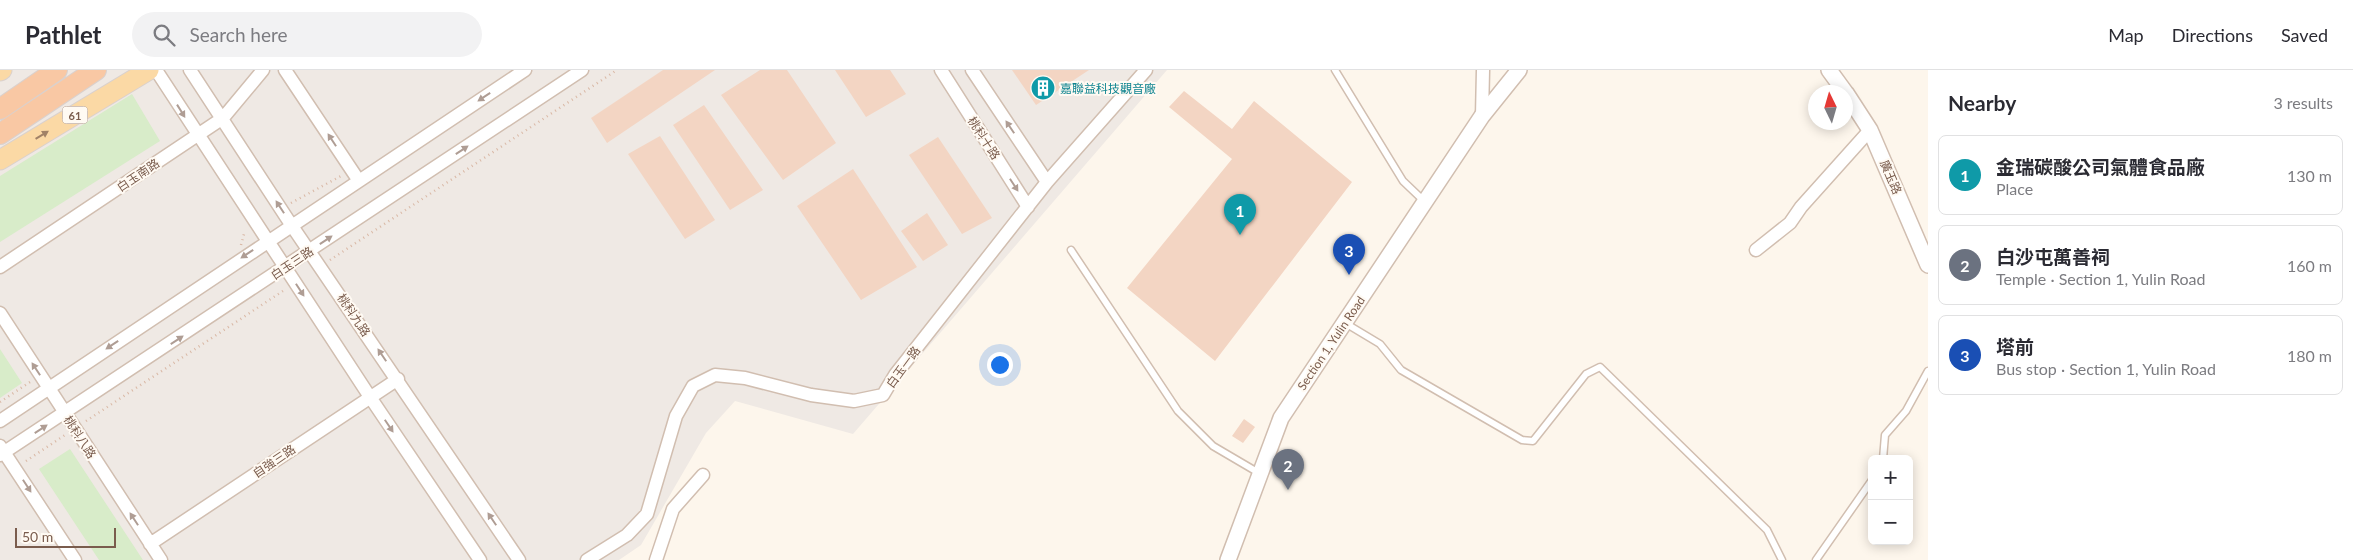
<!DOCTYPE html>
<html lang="en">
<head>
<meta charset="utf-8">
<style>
  body { margin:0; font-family:Lato,"Noto Sans TC",sans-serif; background:#f2f2f3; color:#2b2b33 }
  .controls { position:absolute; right:15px; bottom:15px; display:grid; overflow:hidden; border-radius:8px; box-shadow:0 2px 12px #0003 }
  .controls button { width:45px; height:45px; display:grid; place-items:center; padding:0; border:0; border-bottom:1px solid #e1e1e2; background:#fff; color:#2b2b33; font:25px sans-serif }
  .compass { position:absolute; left:1808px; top:15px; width:45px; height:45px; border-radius:50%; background:#fff; box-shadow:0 2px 12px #0003; rotate:355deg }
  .scale { position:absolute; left:15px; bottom:12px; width:101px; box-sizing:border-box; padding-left:5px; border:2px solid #7a5c4d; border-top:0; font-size:14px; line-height:18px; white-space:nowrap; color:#7a5c4d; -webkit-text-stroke:4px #fffaf3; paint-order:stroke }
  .you { position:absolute; left:999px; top:294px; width:18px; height:18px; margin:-12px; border:4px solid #fff; border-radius:50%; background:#1a73e8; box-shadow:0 0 0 8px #1a73e833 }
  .badge { display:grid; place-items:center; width:32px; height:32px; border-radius:50%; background:#db2777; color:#fff; font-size:16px; font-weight:700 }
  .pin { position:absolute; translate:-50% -41px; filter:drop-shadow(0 1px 2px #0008) }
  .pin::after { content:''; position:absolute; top:26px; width:18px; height:15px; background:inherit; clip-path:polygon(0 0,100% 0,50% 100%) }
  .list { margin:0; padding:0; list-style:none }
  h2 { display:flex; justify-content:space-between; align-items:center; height:65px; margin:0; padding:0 20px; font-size:21px }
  h2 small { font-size:16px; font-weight:400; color:#7c7c81 }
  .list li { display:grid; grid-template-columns:32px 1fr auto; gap:15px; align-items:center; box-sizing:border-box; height:80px; margin:0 10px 10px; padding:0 10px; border:1px solid #e1e1e2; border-radius:8px }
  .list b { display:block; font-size:19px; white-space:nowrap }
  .list p { margin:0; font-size:16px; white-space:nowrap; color:#7c7c81 }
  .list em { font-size:16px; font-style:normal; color:#7c7c81 }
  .icon { flex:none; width:28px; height:28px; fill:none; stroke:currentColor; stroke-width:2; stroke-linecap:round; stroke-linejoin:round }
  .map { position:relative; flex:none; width:1928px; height:490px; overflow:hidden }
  header { display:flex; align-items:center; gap:30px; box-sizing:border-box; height:70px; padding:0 25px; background:#fff; border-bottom:1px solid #e1e1e2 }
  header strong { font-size:24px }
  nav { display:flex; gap:28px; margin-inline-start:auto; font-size:18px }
  .search { width:350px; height:45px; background:#f2f2f3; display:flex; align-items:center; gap:12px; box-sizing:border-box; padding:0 18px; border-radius:28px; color:#7c7c81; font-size:19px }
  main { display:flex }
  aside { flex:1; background:#fff }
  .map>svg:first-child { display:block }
  .industrial { fill:#efe9e4 }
  .green { fill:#d8ecc9 }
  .building { fill:#f3d5c3 }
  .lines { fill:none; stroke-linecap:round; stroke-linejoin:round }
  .service-casing { stroke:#d1beb0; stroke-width:9 }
  .minor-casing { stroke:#d1beb0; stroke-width:15 }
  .tertiary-casing { stroke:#d1beb0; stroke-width:18 }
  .primary-casing { stroke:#dad1cd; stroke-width:21 }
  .trunk-casing { stroke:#dad1cd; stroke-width:22 }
  .path { stroke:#d9b8a5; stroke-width:2.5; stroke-dasharray:1 4; stroke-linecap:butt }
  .service { stroke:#fff; stroke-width:6 }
  .minor { stroke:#fff; stroke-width:12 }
  .tertiary { stroke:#fff; stroke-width:15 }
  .primary { stroke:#fbd9a5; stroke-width:19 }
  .trunk { stroke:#f9c8a4; stroke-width:20 }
  .oneway { fill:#af9d94 }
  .oneway2 { fill:#a18267 }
  .labels { text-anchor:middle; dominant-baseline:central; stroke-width:4; stroke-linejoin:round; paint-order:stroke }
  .shield { fill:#fffaf3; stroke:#a28b7f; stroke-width:1 }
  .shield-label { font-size:11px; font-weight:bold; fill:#7a5c4d }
  .culture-label { font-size:12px; fill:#0d838f; stroke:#fffaf3; text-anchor:start }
  .street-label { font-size:12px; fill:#7a5c4d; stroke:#fffaf3 }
</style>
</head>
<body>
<header>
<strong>Pathlet</strong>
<div class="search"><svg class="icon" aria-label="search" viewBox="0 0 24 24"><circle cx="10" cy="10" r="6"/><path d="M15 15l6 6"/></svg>Search here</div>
<nav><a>Map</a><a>Directions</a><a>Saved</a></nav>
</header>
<main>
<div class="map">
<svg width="1928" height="490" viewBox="0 0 1928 490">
  <rect width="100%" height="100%" fill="#fdf6ec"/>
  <path class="industrial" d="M 0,0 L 1167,0 L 853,364 L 735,331 L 706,363 L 641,475 L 619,490 L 0,490 Z"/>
  <path class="green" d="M 132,24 L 160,71 L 0,172 L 0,106 Z
    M 0,279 L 22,313 L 0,328 Z
    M 70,379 L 143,490 L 99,490 L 39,399 Z"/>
  <path class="building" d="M 663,0 L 715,0 L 607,73 L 591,48 Z
    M 760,0 L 787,0 L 836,73 L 783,110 L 721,25 Z
    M 835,0 L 890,0 L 906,24 L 866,47 Z
    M 1012,0 L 1089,0 L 1036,35 Z
    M 1184,21 L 1232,59 L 1254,31 L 1352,112 L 1215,291 L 1127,218 L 1232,89 L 1169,37 Z
    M 704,35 L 763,120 L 730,140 L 673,55 Z
    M 660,66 L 715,150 L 685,169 L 628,84 Z
    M 938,67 L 992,148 L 962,164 L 909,85 Z
    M 853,99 L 917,197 L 861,230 L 797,136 Z
    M 927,143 L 948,175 L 923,191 L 901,161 Z
    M 1244,349 L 1255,357 L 1243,373 L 1232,366 Z"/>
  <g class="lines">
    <defs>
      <path id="service" d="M 1335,0 L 1403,111 L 1425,132
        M 1071,180 L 1178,341 L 1213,376 L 1259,403
        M 1345,253 L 1380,274 L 1401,300 L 1522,370 L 1533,371 L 1586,304 L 1600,297 L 1767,460 L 1782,490
        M 1883,389 L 1885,365 L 1906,341 L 1928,301
        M 1816,490 L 1872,410"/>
      <path id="minor" d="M 156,0 L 370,327 L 480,490
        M 190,0 L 292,156 L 519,490
        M 285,0 L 359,111
        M 941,0 L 1028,137
        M 972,0 L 1047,112
        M 1482,46 L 1483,0
        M 1756,180 L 1790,153 L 1801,137 L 1870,60
        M 0,197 L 223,48 L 263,0
        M 0,243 L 161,490
        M 0,351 L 525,0
        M 0,376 L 75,490
        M 0,385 L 582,0
        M 150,474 L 398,309
        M 587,490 L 627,465 L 647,444 L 676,346 L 693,316 L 715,305 L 745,308 L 811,325 L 854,331 L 883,325 L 895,305 L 1047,112 L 1146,0
        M 656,490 L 673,439 L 703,405"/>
      <path id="tertiary" d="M 1829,0 L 1845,22
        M 1846,23 L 1870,60 L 1928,195
        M 1228,490 L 1281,348 L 1482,46 L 1519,0"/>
      <path id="primary" d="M 0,1 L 2,0
        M 0,90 L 149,0"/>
      <path id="trunk" d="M 0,39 L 57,0
        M 0,64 L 96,0"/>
    </defs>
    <use href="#service" class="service-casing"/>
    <use href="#minor" class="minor-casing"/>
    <use href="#tertiary" class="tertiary-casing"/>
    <use href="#primary" class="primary-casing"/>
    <use href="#trunk" class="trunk-casing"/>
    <path class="path" d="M 291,133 L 341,106
      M 241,175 L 244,164 L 247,162
      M 330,190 L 617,0
      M 0,332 L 30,312
      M 86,351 L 286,219
      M 26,391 L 65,365"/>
    <use href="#service" class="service"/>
    <use href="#minor" class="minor"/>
    <use href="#tertiary" class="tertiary"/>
    <use href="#primary" class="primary"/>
    <use href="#trunk" class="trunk"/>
  </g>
  <defs><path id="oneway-solid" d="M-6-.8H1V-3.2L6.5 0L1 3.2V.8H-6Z" transform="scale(1.25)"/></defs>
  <g class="oneway">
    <use href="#oneway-solid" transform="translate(484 27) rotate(146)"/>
    <use href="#oneway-solid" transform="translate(181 41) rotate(58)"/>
    <use href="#oneway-solid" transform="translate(1010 57) rotate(-124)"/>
    <use href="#oneway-solid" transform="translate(332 70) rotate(-123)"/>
    <use href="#oneway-solid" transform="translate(462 80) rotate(-34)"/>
    <use href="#oneway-solid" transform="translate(1014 115) rotate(57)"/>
    <use href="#oneway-solid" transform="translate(280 137) rotate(-123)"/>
    <use href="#oneway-solid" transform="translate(326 170) rotate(-34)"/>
    <use href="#oneway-solid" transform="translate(247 184) rotate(146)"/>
    <use href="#oneway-solid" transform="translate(300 220) rotate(57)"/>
    <use href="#oneway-solid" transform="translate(177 270) rotate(-33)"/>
    <use href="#oneway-solid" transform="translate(112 275) rotate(146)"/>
    <use href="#oneway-solid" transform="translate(382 285) rotate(-124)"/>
    <use href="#oneway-solid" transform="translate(36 299) rotate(-123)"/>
    <use href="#oneway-solid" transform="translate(389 356) rotate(56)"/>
    <use href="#oneway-solid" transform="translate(41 359) rotate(-33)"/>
    <use href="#oneway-solid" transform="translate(27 416) rotate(57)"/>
    <use href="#oneway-solid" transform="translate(134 449) rotate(-123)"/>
    <use href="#oneway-solid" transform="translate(492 449) rotate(-124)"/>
  </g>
  <use class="oneway2" href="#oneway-solid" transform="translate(42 65) rotate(-31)"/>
  <defs>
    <symbol id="building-disc" viewBox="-11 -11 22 22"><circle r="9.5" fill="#0f9aa8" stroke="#fffaf3"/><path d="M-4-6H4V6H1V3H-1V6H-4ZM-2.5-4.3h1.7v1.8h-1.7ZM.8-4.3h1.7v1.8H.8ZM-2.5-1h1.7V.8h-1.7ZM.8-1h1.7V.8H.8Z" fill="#fff"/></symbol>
  </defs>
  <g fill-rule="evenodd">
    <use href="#building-disc" x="1029" y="4" width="28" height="28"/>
  </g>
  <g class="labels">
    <rect class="shield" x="62.5" y="36.5" width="25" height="17" rx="4"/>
    <g class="shield-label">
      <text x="75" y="45">61</text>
    </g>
    <g class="culture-label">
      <text x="1060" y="18">嘉聯益科技觀音廠</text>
    </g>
    <g class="street-label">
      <text transform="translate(984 68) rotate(57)">桃科十路</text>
      <text transform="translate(138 105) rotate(-34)">白玉南路</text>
      <text transform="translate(1891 107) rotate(67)">廣玉路</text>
      <text transform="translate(292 193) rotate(-34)">白玉三路</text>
      <text transform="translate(354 245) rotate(56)">桃科九路</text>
      <text transform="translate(1331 273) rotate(-56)">Section 1, Yulin Road</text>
      <text transform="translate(903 297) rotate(-54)">白玉一路</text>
      <text transform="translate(80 367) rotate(57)">桃科八路</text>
      <text transform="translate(274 391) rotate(-34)">自強三路</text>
    </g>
  </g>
</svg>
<div class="controls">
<button>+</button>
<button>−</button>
</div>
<svg class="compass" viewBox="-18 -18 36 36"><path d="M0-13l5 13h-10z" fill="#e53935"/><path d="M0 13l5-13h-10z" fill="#7c7c81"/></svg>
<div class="scale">50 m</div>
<div class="you"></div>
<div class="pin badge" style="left:1240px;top:165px;background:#0f9aa8">1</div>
<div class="pin badge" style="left:1288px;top:420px;background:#6b7280">2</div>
<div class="pin badge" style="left:1349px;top:205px;background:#1a4fb4">3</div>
</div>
<aside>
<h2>Nearby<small>3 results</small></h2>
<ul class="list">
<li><span class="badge" style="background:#0f9aa8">1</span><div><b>金瑞碳酸公司氣體食品廠</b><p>Place</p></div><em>130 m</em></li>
<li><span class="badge" style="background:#6b7280">2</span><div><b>白沙屯萬善祠</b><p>Temple · Section 1, Yulin Road</p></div><em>160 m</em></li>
<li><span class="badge" style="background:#1a4fb4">3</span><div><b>塔前</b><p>Bus stop · Section 1, Yulin Road</p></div><em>180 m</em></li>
</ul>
</aside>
</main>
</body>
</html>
